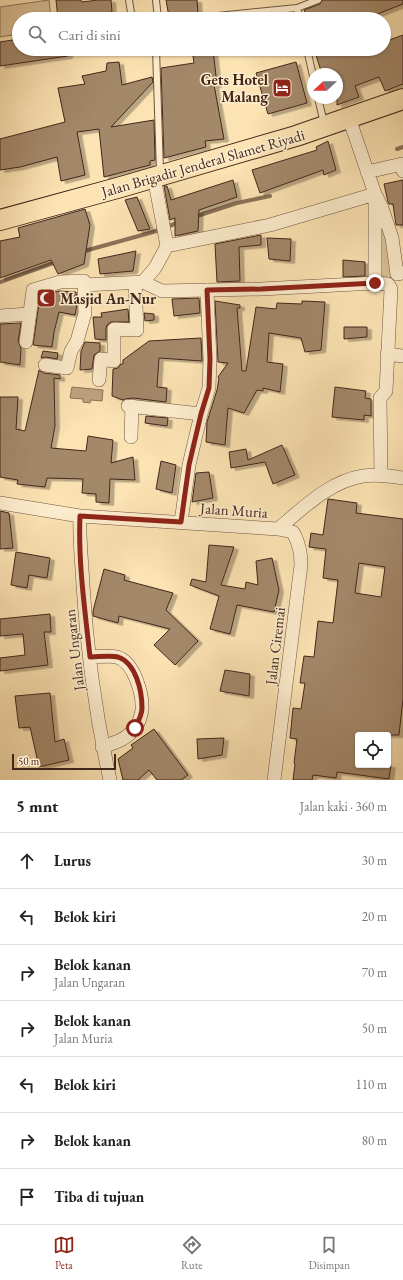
<!DOCTYPE html>
<html lang="id">
<head>
<meta charset="utf-8">
<style>
  body { margin:0; font-family:"EB Garamond",serif; background:#f6f6f6; color:#222 }
  .controls { position:absolute; right:12px; bottom:12px; display:grid; overflow:hidden; border-radius:4px; box-shadow:0 1px 3px #0004 }
  .controls button { width:36px; height:36px; display:grid; place-items:center; padding:0; border:0; border-bottom:1px solid #e0e0e0; background:#fff; color:#222; font:20px sans-serif }
  .compass { position:absolute; left:307px; top:68px; width:36px; height:36px; border-radius:50%; background:#fff; box-shadow:0 1px 3px #0004; rotate:248deg }
  .scale { position:absolute; left:12px; bottom:10px; width:104px; box-sizing:border-box; padding-left:4px; border:2px solid #42261a; border-top:0; font-size:11px; line-height:14px; white-space:nowrap; color:#42261a; -webkit-text-stroke:3px #fdedce; paint-order:stroke }
  .stop { position:absolute; width:12px; height:12px; margin:-9px; border:3px solid #8f2418; border-radius:50%; background:#fff }
  .stop.end { background:#8f2418; border-color:#fff; box-shadow:0 1px 4px #0008 }
  .list { margin:0; padding:0; list-style:none }
  h2 { display:flex; justify-content:space-between; align-items:center; height:52px; margin:0; padding:0 16px; font-size:17px }
  h2 small { font-size:13px; font-weight:400; color:#767676 }
  .list li { display:grid; grid-template-columns:26px 1fr auto; gap:12px; align-items:center; box-sizing:border-box; height:56px; padding:0 16px; border-top:1px solid #e0e0e0 }
  .list b { display:block; font-size:15px; white-space:nowrap }
  .list p { margin:0; font-size:13px; white-space:nowrap; color:#767676 }
  .list em { font-size:13px; font-style:normal; color:#767676 }
  .icon { flex:none; width:22px; height:22px; fill:none; stroke:currentColor; stroke-width:2; stroke-linecap:round; stroke-linejoin:round }
  .map { position:relative; flex:none; width:403px; height:780px; overflow:hidden }
  .search { position:absolute; background:#fff; box-shadow:0 1px 3px #0004; left:12px; right:12px; top:12px; height:44px; display:flex; align-items:center; gap:10px; box-sizing:border-box; padding:0 14px; border-radius:22px; color:#767676; font-size:15px }
  .sheet { height:444px; background:#fff }
  nav { display:flex; justify-content:space-around; align-items:center; box-sizing:border-box; height:56px; border-top:1px solid #e0e0e0; background:#fff; font-size:11px; color:#767676 }
  nav a { display:grid; justify-items:center; gap:2px }
  nav .on { color:#8f2418 }
  .map>svg:first-child { display:block }
  .green { fill:#dcc399; stroke:#8f745a }
  .water { fill:#bda37f; stroke:#8c7157 }
  .lines { fill:none; stroke-linecap:round; stroke-linejoin:round }
  .stream { stroke:#8c7157; stroke-width:4 }
  .building { fill:#a3886a; stroke:#42261a; fill-rule:evenodd; filter:url(#shadow) }
  .lane-casing { stroke:#705540; stroke-width:8 }
  .street-casing { stroke:#705540; stroke-width:14 }
  .primary-casing { stroke:#42261a; stroke-width:22 }
  .lane { stroke:#fdedce; stroke-width:6 }
  .street { stroke:#fdedce; stroke-width:13 }
  .primary { stroke:#fce3b3; stroke-width:20 }
  .route { stroke:#8f2418; stroke-width:5 }
  .labels { text-anchor:middle; dominant-baseline:central; stroke-width:3; stroke-linejoin:round; paint-order:stroke }
  .poi-label { font-size:15px; font-weight:bold; fill:#42261a; stroke:#fdedce; text-anchor:end }
  .street-label { font-size:15px; fill:#42261a; stroke:#fdedce }
</style>
</head>
<body>
<div class="map">
<svg width="403" height="780" viewBox="0 0 403 780">
  <defs>
    <filter id="shadow"><feDropShadow dx="4.5" dy="2.5" stdDeviation="0" flood-color="#0004"/></filter>
  </defs>
  <rect width="100%" height="100%" fill="#fce3b3"/>
  <filter id="stains"><feTurbulence type="fractalNoise" baseFrequency=".005" numOctaves="4"/><feColorMatrix values="0 0 0 0 .2 0 0 0 0 .09 0 0 0 0 .02 0 0 0 .5 -.17"/></filter>
  <radialGradient id="worn" r=".72"><stop offset=".6" stop-color="#630" stop-opacity="0"/><stop offset="1" stop-color="#630" stop-opacity=".3"/></radialGradient>
  <path class="green" d="M 49,0 L 51,19 L 19,19 L 19,34 L 0,37 L 0,7 Z
    M 380,209 L 394,278 L 378,278 Z"/>
  <path class="water" d="M 72,387 L 103,390 L 102,401 L 91,400 L 90,403 L 83,402 L 83,399 L 70,398 Z"/>
  <g class="lines">
    <path class="stream" d="M 397,149 L 403,147
      M 194,217 L 237,203 L 270,196
      M 81,252 L 153,232 L 180,222
      M 0,282 L 56,262"/>
  </g>
  <path class="building" d="M 56,0 L 81,0 L 82,2 L 98,0 L 111,0 L 112,12 L 82,19 L 58,19 Z
    M 166,0 L 197,0 L 198,13 L 169,17 Z
    M 322,0 L 403,0 L 403,4 L 375,15 L 377,19 L 307,19 L 304,10 L 320,4 Z
    M 403,35 L 403,84 L 385,91 L 379,77 L 355,86 L 359,97 L 337,105 L 337,74 L 322,74 L 314,49 L 384,49 L 384,42 Z
    M 19,39 L 19,49 L 68,49 L 68,56 L 0,66 L 0,42 Z
    M 192,49 L 213,49 L 217,85 L 214,85 L 224,139 L 205,141 L 206,147 L 164,158 L 161,68 L 194,63 Z
    M 119,62 L 122,85 L 152,77 L 153,82 L 111,127 L 154,120 L 155,160 L 150,161 L 150,165 L 104,177 L 99,129 L 77,132 L 85,175 L 61,181 L 57,157 L 20,167 L 0,170 L 0,139 L 65,122 L 58,88 L 85,84 L 82,76 L 106,71 L 107,63 Z
    M 296,62 L 307,103 L 268,114 L 256,73 Z
    M 328,141 L 336,170 L 324,175 L 323,170 L 260,193 L 252,170 L 317,150 L 316,147 Z
    M 233,180 L 237,197 L 199,210 L 198,231 L 175,236 L 175,218 L 170,220 L 164,186 L 167,186 L 171,200 Z
    M 403,180 L 403,225 L 396,225 L 393,204 L 389,204 L 388,202 L 384,184 Z
    M 137,197 L 147,222 L 150,229 L 138,231 L 125,200 Z
    M 85,209 L 90,225 L 84,264 L 58,274 L 51,260 L 0,278 L 0,241 L 20,237 L 18,228 Z
    M 261,235 L 261,245 L 239,247 L 240,281 L 217,282 L 215,244 Z
    M 267,238 L 291,239 L 290,261 L 269,259 Z
    M 136,251 L 133,271 L 100,274 L 98,259 Z
    M 343,260 L 365,262 L 365,276 L 343,277 Z
    M 59,291 L 76,292 L 77,304 L 75,315 L 59,312 L 54,332 L 52,347 L 33,345 L 40,296 Z
    M 199,298 L 200,313 L 174,316 L 172,299 Z
    M 215,301 L 240,305 L 240,308 L 237,308 L 242,371 L 246,371 L 256,307 L 276,309 L 277,303 L 302,304 L 302,301 L 325,302 L 321,350 L 305,352 L 301,338 L 269,333 L 267,362 L 283,364 L 280,392 L 263,388 L 263,391 L 257,390 L 244,413 L 228,408 L 225,445 L 206,442 L 207,422 L 217,390 L 219,378 L 218,377 L 228,363 L 218,362 Z
    M 128,309 L 129,322 L 111,322 L 107,325 L 106,329 L 106,340 L 95,339 L 93,317 L 102,317 L 101,313 Z
    M 144,313 L 154,314 L 154,320 L 145,321 Z
    M 21,323 L 18,341 L 21,348 L 20,365 L 0,362 L 0,324 Z
    M 344,327 L 367,327 L 367,337 L 344,339 Z
    M 201,338 L 202,361 L 159,358 L 157,387 L 167,388 L 166,402 L 133,398 L 125,399 L 123,400 L 112,396 L 113,369 L 118,368 L 121,364 L 123,364 L 123,360 L 149,341 Z
    M 85,342 L 100,343 L 100,351 L 94,355 L 92,369 L 80,370 L 81,351 Z
    M 43,351 L 58,353 L 57,359 L 46,357 L 41,358 Z
    M 39,370 L 44,373 L 60,375 L 60,379 L 54,378 L 55,426 L 51,448 L 86,451 L 88,436 L 113,440 L 111,463 L 133,457 L 135,480 L 110,479 L 109,503 L 96,502 L 96,494 L 82,493 L 83,479 L 47,478 L 45,487 L 17,484 L 18,480 L 0,477 L 0,397 L 18,397 L 16,429 L 25,431 Z
    M 335,387 L 366,391 L 365,398 L 371,399 L 371,416 L 364,415 L 364,420 L 332,417 Z
    M 146,416 L 168,418 L 167,426 L 145,423 Z
    M 282,445 L 295,475 L 273,484 L 265,462 L 231,468 L 229,452 L 246,449 L 248,460 Z
    M 161,461 L 176,465 L 172,493 L 156,489 Z
    M 209,472 L 213,498 L 192,502 L 196,473 Z
    M 328,499 L 357,503 L 356,513 L 403,519 L 403,699 L 399,735 L 358,735 L 358,765 L 391,765 L 389,779 L 337,772 L 336,778 L 313,775 L 312,780 L 293,780 L 295,764 L 294,763 L 297,739 L 290,738 L 293,708 L 301,709 L 305,683 L 300,683 L 304,656 L 314,657 L 318,621 L 333,623 L 338,580 L 323,578 L 326,549 L 309,547 L 311,533 L 323,535 ZM 359,563 L 385,567 L 381,597 L 355,593 Z
    M 0,511 L 9,513 L 13,548 L 0,549 Z
    M 209,545 L 234,547 L 221,585 L 245,589 L 246,582 L 258,585 L 256,561 L 272,558 L 279,590 L 274,612 L 237,605 L 230,634 L 210,629 L 219,596 L 190,585 L 192,579 L 206,582 Z
    M 16,552 L 50,558 L 47,578 L 29,575 L 27,588 L 11,585 Z
    M 104,569 L 125,575 L 124,580 L 173,593 L 166,610 L 198,641 L 175,665 L 154,645 L 170,629 L 119,616 L 118,623 L 93,616 L 93,611 Z
    M 50,614 L 51,632 L 44,632 L 48,665 L 0,671 L 0,658 L 25,655 L 23,634 L 0,636 L 0,619 Z
    M 225,670 L 250,674 L 249,696 L 220,691 Z
    M 50,693 L 55,742 L 64,739 L 69,760 L 39,767 L 30,727 L 19,728 L 15,696 Z
    M 154,729 L 188,775 L 181,780 L 157,780 L 149,770 L 138,780 L 123,780 L 118,759 L 133,748 L 131,745 Z
    M 224,738 L 222,755 L 198,759 L 197,739 Z"/>
  <g class="lines">
    <defs>
      <path id="lane" d="M 129,0 L 132,19
        M 156,0 L 158,19
        M 297,8 L 300,19
        M 188,19 L 297,8 L 318,0
        M 156,49 L 160,172
        M 307,49 L 313,76
        M 318,98 L 324,123"/>
      <path id="street" d="M 349,118 L 375,194 L 382,208 L 392,238 L 397,274 L 403,273
        M 367,172 L 402,164 L 403,171
        M 154,177 L 167,246 L 270,225 L 375,194
        M 375,197 L 375,283
        M 143,282 L 155,268 L 167,246
        M 0,316 L 29,314
        M 26,342 L 33,290 L 60,282 L 84,281 L 84,285 L 143,282 L 162,291 L 261,289 L 375,283 L 388,284 L 391,289 L 386,391 L 380,398 L 381,475
        M 387,354 L 403,356
        M 45,365 L 67,368 L 71,351 L 77,341 L 85,313 L 84,285
        M 99,380 L 101,359 L 114,361 L 114,329 L 137,330 L 135,282
        M 128,406 L 201,414
        M 131,437 L 132,406
        M 0,503 L 80,516 L 278,529 L 293,532 C 299,544 301,552 301,565 L 274,780
        M 80,516 C 79,539 82,563 83,586 C 87,651 96,717 110,780
        M 181,522 L 189,465 L 201,414 L 209,388 L 210,359 L 207,290
        M 278,529 C 303,508 330,481 363,476 C 377,474 390,476 403,478
        M 90,657 C 98,657 109,655 117,657 C 134,662 143,694 142,710 C 141,716 138,725 134,729 C 126,740 114,743 102,747"/>
      <path id="primary" d="M 0,220 L 121,187 L 296,136 L 403,99"/>
    </defs>
    <use href="#lane" class="lane-casing"/>
    <use href="#street" class="street-casing"/>
    <use href="#primary" class="primary-casing"/>
    <use href="#lane" class="lane"/>
    <use href="#street" class="street"/>
    <use href="#primary" class="primary"/>
  </g>
  <g class="lines">
    <path class="route" d="M 135,728 C 138,722 142,715 142,708 C 142,691 136,663 118,657 C 111,655 97,657 90,657 C 85,610 78,563 80,516 L 181,522 L 189,465 L 201,414 L 209,388 L 210,359 L 207,290 L 261,289 L 375,283"/>
  </g>
  <defs>
    <symbol id="hotel-square" viewBox="-11 -11 22 22"><rect x="-9" y="-9" width="18" height="18" rx="4" fill="#8f2418" stroke="#fdedce"/><path d="M-6-4.5h1.5V1H6V5H4.5V3h-9V5H-6ZM-4 0a1.8 1.8 0 1 1 3.6 0ZM.5 0V-2.5h3Q6-2.5 6 0Z" fill="#fff"/></symbol>
    <symbol id="mosque-square" viewBox="-11 -11 22 22"><rect x="-9" y="-9" width="18" height="18" rx="4" fill="#8f2418" stroke="#fdedce"/><path d="M3.5-4.9A6 6 0 1 0 3.5 4.9A5 5 0 1 1 3.5-4.9Z" fill="#fff"/></symbol>
  </defs>
  <g fill-rule="evenodd">
    <use href="#hotel-square" x="271" y="77" width="22" height="22"/>
    <use href="#mosque-square" x="35" y="287" width="22" height="22"/>
  </g>
  <g class="labels">
    <g class="poi-label">
      <text x="268" y="79">Gets Hotel<tspan x="268" dy="17">Malang</tspan></text>
      <text x="60" y="298" text-anchor="start">Masjid An-Nur</text>
    </g>
    <g class="street-label">
      <text transform="translate(203 163) rotate(-16)">Jalan Brigadir Jenderal Slamet Riyadi</text>
      <text transform="translate(234 510) rotate(4)">Jalan Muria</text>
      <text transform="translate(275 646) rotate(-83)">Jalan Ciremai</text>
      <text transform="translate(74 650) rotate(-97)">Jalan Ungaran</text>
    </g>
  </g>
  <rect width="100%" height="100%" filter="url(#stains)"/>
  <rect width="100%" height="100%" fill="url(#worn)"/>
</svg>
<div class="controls">
<button><svg class="icon" aria-label="locate" viewBox="0 0 24 24"><circle cx="12" cy="12" r="6"/><path d="M12 2v4M12 18v4M2 12h4M18 12h4"/></svg></button>
</div>
<svg class="compass" viewBox="-18 -18 36 36"><path d="M0-13l5 13h-10z" fill="#e53935"/><path d="M0 13l5-13h-10z" fill="#767676"/></svg>
<div class="scale">50 m</div>
<div class="stop" style="left:135px;top:728px"></div>
<div class="stop end" style="left:375px;top:283px"></div>
<div class="search"><svg class="icon" aria-label="search" viewBox="0 0 24 24"><circle cx="10" cy="10" r="6"/><path d="M15 15l6 6"/></svg>Cari di sini</div>
</div>
<section class="sheet">
<h2>5 mnt<small>Jalan kaki · 360 m</small></h2>
<ul class="list">
<li><svg class="icon" aria-label="ahead" viewBox="0 0 24 24"><path d="M12 20V5M6 11l6-6 6 6"/></svg><div><b>Lurus</b></div><em>30 m</em></li>
<li><svg class="icon" aria-label="left" viewBox="0 0 24 24"><path d="M17 20v-9H6M10 6l-5 5 5 5"/></svg><div><b>Belok kiri</b></div><em>20 m</em></li>
<li><svg class="icon" aria-label="right" viewBox="0 0 24 24"><path d="M7 20v-9h11M14 6l5 5-5 5"/></svg><div><b>Belok kanan</b><p>Jalan Ungaran</p></div><em>70 m</em></li>
<li><svg class="icon" aria-label="right" viewBox="0 0 24 24"><path d="M7 20v-9h11M14 6l5 5-5 5"/></svg><div><b>Belok kanan</b><p>Jalan Muria</p></div><em>50 m</em></li>
<li><svg class="icon" aria-label="left" viewBox="0 0 24 24"><path d="M17 20v-9H6M10 6l-5 5 5 5"/></svg><div><b>Belok kiri</b></div><em>110 m</em></li>
<li><svg class="icon" aria-label="right" viewBox="0 0 24 24"><path d="M7 20v-9h11M14 6l5 5-5 5"/></svg><div><b>Belok kanan</b></div><em>80 m</em></li>
<li><svg class="icon" aria-label="arrive" viewBox="0 0 24 24"><path d="M6 21V4h12l-3 4 3 4H6"/></svg><div><b>Tiba di tujuan</b></div></li>
</ul>
</section>
<nav>
<a class="on"><svg class="icon" aria-label="map" viewBox="0 0 24 24"><path d="M3 6l6-2 6 2 6-2v14l-6 2-6-2-6 2zM9 4v14M15 6v14"/></svg>Peta</a>
<a><svg class="icon" aria-label="directions" viewBox="0 0 24 24"><path d="M12 3l9 9-9 9-9-9zM9 14v-3h6M13 9l2 2-2 2"/></svg>Rute</a>
<a><svg class="icon" aria-label="saved" viewBox="0 0 24 24"><path d="M7 4h10v16l-5-4-5 4z"/></svg>Disimpan</a>
</nav>
</body>
</html>
